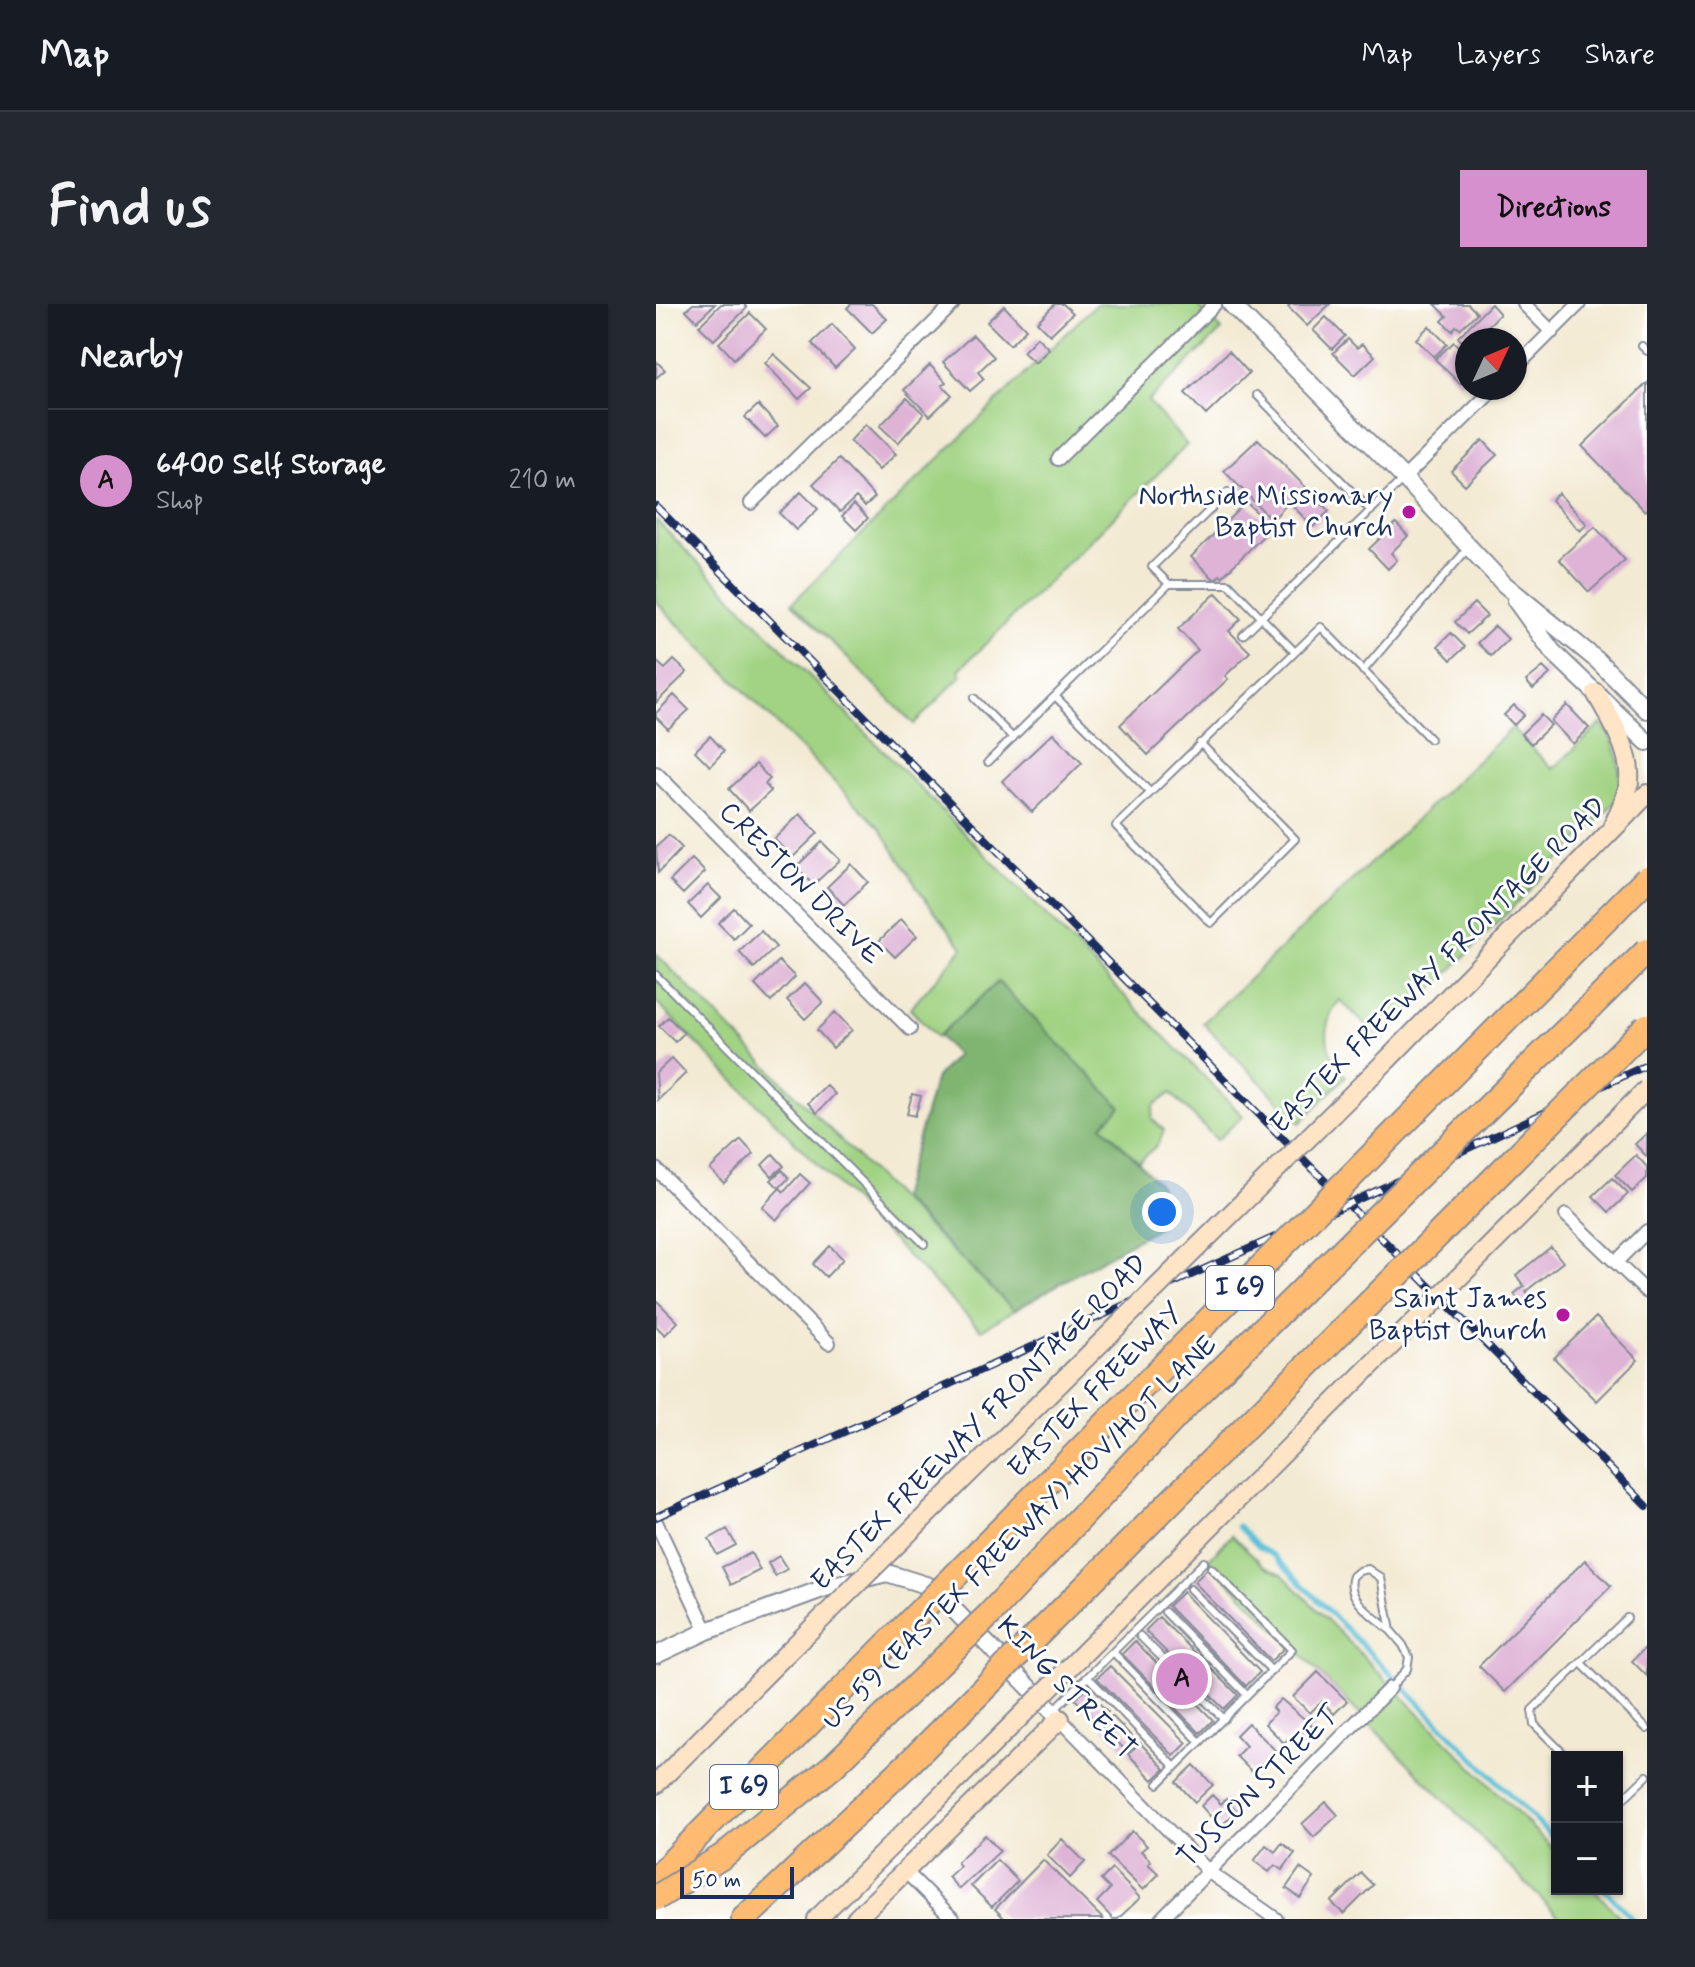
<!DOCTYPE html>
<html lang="en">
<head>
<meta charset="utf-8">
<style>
  body { margin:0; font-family:Mynerve,sans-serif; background:#242831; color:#f1f3f6 }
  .controls { position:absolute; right:24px; bottom:24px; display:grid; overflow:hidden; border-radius:0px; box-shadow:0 2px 6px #0004 }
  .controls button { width:72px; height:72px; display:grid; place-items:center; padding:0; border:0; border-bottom:2px solid #363941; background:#171b24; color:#f1f3f6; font:40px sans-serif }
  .compass { position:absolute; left:799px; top:24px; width:72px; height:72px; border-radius:50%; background:#171b24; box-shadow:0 2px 6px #0004; rotate:46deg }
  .scale { position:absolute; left:24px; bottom:20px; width:114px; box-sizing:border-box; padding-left:8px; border:4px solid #1b2f5e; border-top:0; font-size:22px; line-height:28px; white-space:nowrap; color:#1b2f5e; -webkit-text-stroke:6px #fff; paint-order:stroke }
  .you { position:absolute; left:506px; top:908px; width:28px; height:28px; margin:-20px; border:6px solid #fff; border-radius:50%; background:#1a73e8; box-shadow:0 0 0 12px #1a73e833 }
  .badge { display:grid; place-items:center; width:52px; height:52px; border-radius:50%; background:#d690ce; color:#111; font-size:26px; font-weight:700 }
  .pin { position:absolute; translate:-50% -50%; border:4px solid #fff; box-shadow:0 2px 8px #0006 }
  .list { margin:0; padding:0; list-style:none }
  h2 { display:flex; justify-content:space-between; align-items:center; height:104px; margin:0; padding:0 32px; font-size:34px }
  h2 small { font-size:26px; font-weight:400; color:#9ea1a6 }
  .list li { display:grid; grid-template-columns:52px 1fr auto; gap:24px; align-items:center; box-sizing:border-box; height:144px; padding:0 32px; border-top:2px solid #363941 }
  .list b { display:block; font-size:30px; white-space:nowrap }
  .list p { margin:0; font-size:26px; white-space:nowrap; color:#9ea1a6 }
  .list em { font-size:26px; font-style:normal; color:#9ea1a6 }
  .map { position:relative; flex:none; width:991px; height:1615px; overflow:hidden; border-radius:0px }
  header { display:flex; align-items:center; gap:48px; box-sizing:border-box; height:112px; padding:0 40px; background:#171b24; border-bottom:2px solid #363941 }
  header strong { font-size:38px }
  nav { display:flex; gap:44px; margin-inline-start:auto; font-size:28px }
  .intro { display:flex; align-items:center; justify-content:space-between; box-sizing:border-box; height:192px; padding:0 48px }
  h1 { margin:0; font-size:56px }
  .button { padding:20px 36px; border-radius:0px; background:#d690ce; color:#111; font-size:28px; font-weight:700 }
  main { display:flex; gap:48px; padding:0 48px }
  aside { flex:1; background:#171b24; border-radius:0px; box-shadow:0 2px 6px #0004 }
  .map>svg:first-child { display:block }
  .green { fill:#a1d383; stroke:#5e8170; stroke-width:2 }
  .forest { fill:#80b571; stroke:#4e7268; stroke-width:2 }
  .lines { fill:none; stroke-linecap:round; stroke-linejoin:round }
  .stream { stroke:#5bc0d9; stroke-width:5 }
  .building { fill:#deb3d6 }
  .service-casing { stroke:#878c98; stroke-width:10 }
  .minor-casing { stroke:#878c98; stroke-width:16 }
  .tertiary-casing { stroke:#878c98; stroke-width:20 }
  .secondary-casing { stroke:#878c98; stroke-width:22 }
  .motorway-casing { stroke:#878c98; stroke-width:28 }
  .service { stroke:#fff; stroke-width:6 }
  .minor { stroke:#fff; stroke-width:12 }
  .tertiary { stroke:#fff; stroke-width:16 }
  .secondary { stroke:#ffe4c6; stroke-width:18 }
  .motorway { stroke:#ffbb71; stroke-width:24 }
  .rail-casing { stroke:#1b2f5e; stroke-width:8 }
  .rail { stroke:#fff; stroke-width:5; stroke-dasharray:15; stroke-linecap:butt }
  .secondary-bridge-casing { stroke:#878c98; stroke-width:22; stroke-linecap:butt }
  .motorway-bridge-casing { stroke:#878c98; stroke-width:28; stroke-linecap:butt }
  .secondary-bridge { stroke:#ffe4c6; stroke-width:18 }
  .motorway-bridge { stroke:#ffbb71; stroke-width:24 }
  .poi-dot { fill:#b5179e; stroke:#fff; stroke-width:3 }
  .labels { text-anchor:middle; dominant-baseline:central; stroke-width:6; stroke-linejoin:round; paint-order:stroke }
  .shield { fill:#fff; stroke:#5f6d8e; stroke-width:2 }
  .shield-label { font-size:26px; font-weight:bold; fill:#1b2f5e }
  .poi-label { font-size:28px; fill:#1b2f5e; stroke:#fff; text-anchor:end }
  .street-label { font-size:28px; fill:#1b2f5e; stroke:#fff }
</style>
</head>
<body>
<header>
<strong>Map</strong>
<nav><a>Map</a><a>Layers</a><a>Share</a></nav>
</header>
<div class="intro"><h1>Find us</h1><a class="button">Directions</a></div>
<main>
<aside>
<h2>Nearby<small></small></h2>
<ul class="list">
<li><span class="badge">A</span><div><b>6400 Self Storage</b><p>Shop</p></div><em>210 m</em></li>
</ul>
</aside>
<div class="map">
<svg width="991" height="1615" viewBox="0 0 991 1615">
  <rect width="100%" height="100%" fill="#fff"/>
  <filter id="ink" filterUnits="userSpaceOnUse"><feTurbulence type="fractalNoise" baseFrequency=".0125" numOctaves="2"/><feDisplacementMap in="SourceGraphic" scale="16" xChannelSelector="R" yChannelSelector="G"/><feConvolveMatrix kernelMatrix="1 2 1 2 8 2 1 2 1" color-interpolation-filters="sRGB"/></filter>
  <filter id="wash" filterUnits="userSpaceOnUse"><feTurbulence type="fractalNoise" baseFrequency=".006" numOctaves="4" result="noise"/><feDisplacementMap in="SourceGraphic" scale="32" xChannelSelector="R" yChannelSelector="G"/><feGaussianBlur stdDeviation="1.8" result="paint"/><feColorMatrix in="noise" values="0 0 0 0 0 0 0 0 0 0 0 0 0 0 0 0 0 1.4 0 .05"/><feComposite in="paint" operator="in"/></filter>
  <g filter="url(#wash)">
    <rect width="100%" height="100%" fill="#f3ead3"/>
    <path class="green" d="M 440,0 L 540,0 L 566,26 L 492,97 L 531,141 L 303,366 L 306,371 L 258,420 L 136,299 Z
      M 0,216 L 587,812 L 561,836 L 515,789 L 498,801 L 496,815 L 508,826 L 503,839 L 483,858 L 446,821 L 464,803 L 342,678 L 281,733 L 254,705 L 307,644 L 264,588 L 224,524 L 0,298 Z
      M 945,420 C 964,441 965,466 964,493 L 726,737 L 684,696 C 663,719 669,751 690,772 L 644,819 L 547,719 L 856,424 L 897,465 Z
      M 0,650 L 242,894 L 358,1006 L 325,1026 L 0,698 Z
      M 576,1231 L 607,1261 L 626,1270 L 901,1549 L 901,1585 L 937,1585 L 966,1615 L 905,1615 L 552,1256 Z"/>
    <path class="forest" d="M 342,678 L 465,803 L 446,821 L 504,881 L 504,922 L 358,1006 L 244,894 L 280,773 L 301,751 L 282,732 Z"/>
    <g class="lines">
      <path class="stream" d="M 582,1222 L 604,1244 L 617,1251 L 901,1538
        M 948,1585 L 977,1615"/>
    </g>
    <g id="blocks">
      <path class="building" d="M 37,0 L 59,0 L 41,17 L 30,6 Z
        M 65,0 L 88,0 L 91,4 L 58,36 L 43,22 Z
        M 195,0 L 216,0 L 231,15 L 216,29 L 191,4 Z
        M 399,0 L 407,0 L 417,9 L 394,31 L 381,18 Z
        M 635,0 L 674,0 L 651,22 L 632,3 Z
        M 779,0 L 812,0 L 821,9 L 804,25 L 800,22 L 796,27 L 786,17 L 791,12 Z
        M 835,0 L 844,10 L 830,24 L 842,36 L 811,36 L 811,43 L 802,33 Z
        M 348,2 L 370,25 L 354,41 L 331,18 Z
        M 94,9 L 110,25 L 78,55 L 63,39 Z
        M 670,13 L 689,32 L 676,45 L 657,26 Z
        M 176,20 L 199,45 L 179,64 L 156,39 Z
        M 773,22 L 791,40 L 778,53 L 760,35 Z
        M 317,31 L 338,53 L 322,68 L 328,75 L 314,87 L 287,58 Z
        M 381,33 L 393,45 L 379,59 L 367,48 Z
        M 692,35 L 701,44 L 706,40 L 719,52 L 699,71 L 677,49 Z
        M 798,38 L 811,51 L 811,74 L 804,80 L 779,55 Z
        M 573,47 L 593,69 L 550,111 L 529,89 Z
        M 118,50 L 155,84 L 143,95 L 109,59 Z
        M 0,57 L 9,66 L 0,74 Z
        M 274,61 L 290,78 L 286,81 L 296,91 L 274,112 L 248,86 Z
        M 991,79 L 991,205 L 989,207 L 926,142 Z
        M 251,94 L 268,110 L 242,139 L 224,122 Z
        M 102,101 L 122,122 L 109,134 L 89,113 Z
        M 210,120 L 240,150 L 223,166 L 194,137 Z
        M 602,135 L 673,207 L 657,223 L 633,198 L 616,216 L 568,167 Z
        M 827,136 L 841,151 L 809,181 L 795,167 Z
        M 183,155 L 219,193 L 209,202 L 200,193 L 184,208 L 157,180 Z
        M 145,188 L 162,205 L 140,226 L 123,209 Z
        M 902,189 L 931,220 L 924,227 L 895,196 Z
        M 590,198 L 616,223 L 566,273 L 564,271 L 559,276 L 535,253 Z
        M 198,200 L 212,214 L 200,226 L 186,212 Z
        M 740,219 L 752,232 L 735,249 L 741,256 L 732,265 L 713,245 Z
        M 939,223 L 969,256 L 933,288 L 903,255 Z
        M 560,289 L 585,315 L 573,327 L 594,348 L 569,372 L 572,375 L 492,451 L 464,421 L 542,346 L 522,325 Z
        M 818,299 L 831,312 L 811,330 L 799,318 Z
        M 839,322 L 852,335 L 835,352 L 821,339 Z
        M 795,329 L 809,343 L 795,356 L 782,342 Z
        M 18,356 L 31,368 L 0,399 L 0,357 L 9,365 Z
        M 887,363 L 894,370 L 877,385 L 870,377 Z
        M 18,391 L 33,406 L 12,425 L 0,413 L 0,409 Z
        M 858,401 L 868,411 L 858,421 L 848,411 Z
        M 911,401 L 933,424 L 917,440 L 895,417 Z
        M 885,411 L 895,421 L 875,440 L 865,430 Z
        M 397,429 L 426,459 L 376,508 L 346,477 Z
        M 54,432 L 68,447 L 54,462 L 39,447 Z
        M 100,460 L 114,475 L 109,480 L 115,487 L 93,507 L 73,485 Z
        M 144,510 L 162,529 L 136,554 L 118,535 Z
        M 13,531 L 26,544 L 2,569 L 0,543 Z
        M 166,538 L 184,556 L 157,581 L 140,563 Z
        M 36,555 L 49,568 L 27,590 L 14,577 Z
        M 195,560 L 212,578 L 188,601 L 171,583 Z
        M 52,581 L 65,594 L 45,614 L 32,600 Z
        M 78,604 L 93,620 L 78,635 L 62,619 Z
        M 245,615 L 261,632 L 239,653 L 223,637 Z
        M 105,627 L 120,643 L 98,664 L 83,648 Z
        M 123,657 L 139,673 L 115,698 L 99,681 Z
        M 149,679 L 167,698 L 149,715 L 131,696 Z
        M 179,708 L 196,726 L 177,744 L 161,726 Z
        M 12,713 L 28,729 L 19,738 L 3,722 Z
        M 16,754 L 30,769 L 2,796 L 0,769 Z
        M 170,781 L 179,790 L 161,809 L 152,799 Z
        M 256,790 L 265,792 L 259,812 L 251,810 Z
        M 991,829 L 991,853 L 979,840 Z
        M 85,836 L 98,850 L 68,879 L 54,865 Z
        M 117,850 L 128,862 L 116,872 L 106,861 Z
        M 980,851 L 991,863 L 991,874 L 976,888 L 959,871 Z
        M 126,866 L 133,874 L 123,884 L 115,876 Z
        M 144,870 L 154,879 L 120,916 L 106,903 L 124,884 L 128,888 Z
        M 956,874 L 972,890 L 953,908 L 937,892 Z
        M 174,942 L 187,955 L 170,973 L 157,960 Z
        M 895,943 L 907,958 L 870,987 L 875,994 L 867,1001 L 858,990 L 868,982 L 860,971 Z
        M 0,996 L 22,1018 L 9,1031 L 0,1022 Z
        M 940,1013 L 982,1056 L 941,1097 L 898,1054 Z
        M 71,1225 L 80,1241 L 61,1251 L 53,1235 Z
        M 95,1249 L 104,1266 L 75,1281 L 66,1263 Z
        M 123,1252 L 131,1265 L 119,1272 L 112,1259 Z
        M 929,1256 L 955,1282 L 849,1388 L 823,1362 Z
        M 551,1265 L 628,1344 L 615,1357 L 538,1278 Z
        M 527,1288 L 604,1368 L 590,1382 L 512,1302 Z
        M 503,1313 L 582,1391 L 568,1405 L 489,1327 Z
        M 479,1337 L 557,1416 L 544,1429 L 466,1350 Z
        M 991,1342 L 991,1372 L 976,1357 Z
        M 454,1362 L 531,1439 L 518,1452 L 441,1374 Z
        M 662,1368 L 691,1397 L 678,1410 L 666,1397 L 654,1409 L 637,1393 Z
        M 429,1385 L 452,1408 L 441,1418 L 419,1395 Z
        M 625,1395 L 660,1425 L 651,1434 L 642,1425 L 628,1439 L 609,1420 L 620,1408 L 616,1404 Z
        M 456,1412 L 481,1438 L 471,1448 L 446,1422 Z
        M 592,1419 L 619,1446 L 597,1469 L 580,1452 L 590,1442 L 580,1431 Z
        M 484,1439 L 509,1465 L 497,1476 L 472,1450 Z
        M 538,1461 L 557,1481 L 539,1498 L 520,1478 Z
        M 556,1491 L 565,1500 L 570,1495 L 581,1507 L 564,1523 L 545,1502 Z
        M 670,1498 L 682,1511 L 658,1533 L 646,1520 Z
        M 476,1527 L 491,1542 L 485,1547 L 495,1557 L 492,1560 L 503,1570 L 487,1586 L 452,1552 Z
        M 329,1531 L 344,1547 L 303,1585 L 292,1573 L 304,1562 L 301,1558 Z
        M 406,1535 L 429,1558 L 414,1574 L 391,1551 Z
        M 626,1539 L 639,1549 L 626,1566 L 619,1561 L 613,1568 L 598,1557 L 610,1541 L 619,1548 Z
        M 341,1556 L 362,1577 L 336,1603 L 315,1582 Z
        M 387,1556 L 447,1615 L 349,1615 L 339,1605 Z
        M 644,1564 L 658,1574 L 644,1594 L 630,1584 Z
        M 456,1565 L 484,1594 L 462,1615 L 457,1615 L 441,1598 L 454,1585 L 445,1576 Z
        M 705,1569 L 717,1581 L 688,1610 L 675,1598 Z"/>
    </g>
  </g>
  <g filter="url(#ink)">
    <use href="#blocks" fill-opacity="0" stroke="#878c98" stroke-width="2"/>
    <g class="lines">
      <defs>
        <path id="service" d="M 986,42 L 991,47
          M 601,91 L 715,207
          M 513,280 L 496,263 L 572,188
          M 587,331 L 748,174
          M 707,367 L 813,243
          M 399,392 L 494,488
          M 318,394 L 357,434
          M 544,439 L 639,535 L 555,619 L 460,522 L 665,323 L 774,435
          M 332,458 L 513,280 L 573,280 L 639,348
          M 0,671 L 268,940
          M 534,1285 L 616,1367
          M 509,1308 L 591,1391
          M 484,1332 L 568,1415
          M 457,1348 L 544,1438
          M 925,1359 L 991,1425
          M 432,1373 L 519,1463
          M 734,1384 L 751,1365 L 753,1353 L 747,1341 L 735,1327 L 725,1274 L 712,1265 L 703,1267 L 697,1272 C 688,1295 720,1314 735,1327
          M 397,1407 L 548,1258
          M 911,1453 L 878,1420 L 876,1406 L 971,1314
          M 502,1480 L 636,1346 L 555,1264
          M 961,1495 L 967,1495 L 991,1472"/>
        <path id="minor" d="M 868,0 L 896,28
          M 859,64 L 923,0
          M 402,155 L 559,0
          M 748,174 L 839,84
          M 95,199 L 297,0
          M 0,469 L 254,725
          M 0,865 L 173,1039
          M 910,911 L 991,988
          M 961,957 L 991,927
          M 0,1218 L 51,1327
          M 404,1415 L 553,1568 L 620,1615
          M 249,1567 L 297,1615
          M 505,1615 L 734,1384"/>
        <path id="tertiary" d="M 575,0 L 748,174 L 848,280 L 942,357 L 991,406
          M 860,297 L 896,347 L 991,438
          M 0,1351 L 51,1327 L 169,1284 L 231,1269 L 276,1283 L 404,1415"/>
        <path id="secondary" d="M 940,389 C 955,416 979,451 972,484 C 969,496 963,509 958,520
          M 733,754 L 991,490
          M 0,1480 L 131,1349
          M 161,1615 L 289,1488
          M 200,1615 L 404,1415"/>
        <path id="motorway" d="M 0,1574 L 178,1394
          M 88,1615 L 251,1461"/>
      </defs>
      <use href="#service" class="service-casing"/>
      <use href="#minor" class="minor-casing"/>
      <use href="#tertiary" class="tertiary-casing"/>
      <use href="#secondary" class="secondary-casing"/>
      <use href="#motorway" class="motorway-casing"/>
      <use href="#service" class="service"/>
      <use href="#minor" class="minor"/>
      <use href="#tertiary" class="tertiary"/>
      <use href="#secondary" class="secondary"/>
      <use href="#motorway" class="motorway"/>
      <defs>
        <path id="rail" d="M 0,202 L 991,1202
          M 0,1213 L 692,900 L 991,761"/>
      </defs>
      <use href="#rail" class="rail-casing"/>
      <use href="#rail" class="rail"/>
      <defs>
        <path id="secondary-bridge" d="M 131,1349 L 733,754
          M 289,1488 L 991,785"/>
        <path id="motorway-bridge" d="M 178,1394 L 991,574
          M 251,1461 L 991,722
          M 0,1594 L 67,1552 L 177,1462 L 333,1311 L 539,1092 L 991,647"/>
      </defs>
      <use href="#secondary-bridge" class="secondary-bridge-casing"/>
      <use href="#motorway-bridge" class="motorway-bridge-casing"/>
      <use href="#secondary-bridge" class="secondary-bridge"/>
      <use href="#motorway-bridge" class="motorway-bridge"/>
    </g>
  </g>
  <g class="poi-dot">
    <circle cx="753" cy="208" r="8"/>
    <circle cx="907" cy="1011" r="8"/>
  </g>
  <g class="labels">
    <g class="shield">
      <rect x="550" y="962" width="68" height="44" rx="6"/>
      <rect x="54" y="1461" width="68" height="44" rx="6"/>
    </g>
    <g class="shield-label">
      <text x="584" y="984">I 69</text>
      <text x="88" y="1483">I 69</text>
    </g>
    <g class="poi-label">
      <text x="737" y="192">Northside Missionary<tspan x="737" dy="32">Baptist Church</tspan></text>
      <text x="891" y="995">Saint James<tspan x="891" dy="32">Baptist Church</tspan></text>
    </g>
    <g class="street-label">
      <text transform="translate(144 580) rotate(45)">CRESTON DRIVE</text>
      <text transform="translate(783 662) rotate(-45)">EASTEX FREEWAY FRONTAGE ROAD</text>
      <text transform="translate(440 1087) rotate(-45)">EASTEX FREEWAY</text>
      <text transform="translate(324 1119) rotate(-45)">EASTEX FREEWAY FRONTAGE ROAD</text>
      <text transform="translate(364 1229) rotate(-45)">US 59 (EASTEX FREEWAY) HOV/HOT LANE</text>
      <text transform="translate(410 1384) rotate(46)">KING STREET</text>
      <text transform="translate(603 1483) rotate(-45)">TUSCON STREET</text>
    </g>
  </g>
</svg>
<div class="controls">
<button>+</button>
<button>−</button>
</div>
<svg class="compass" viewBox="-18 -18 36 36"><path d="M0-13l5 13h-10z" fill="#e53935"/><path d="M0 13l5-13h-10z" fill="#9ea1a6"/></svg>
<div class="scale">50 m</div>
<div class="you"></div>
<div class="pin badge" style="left:526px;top:1375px">A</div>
</div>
</main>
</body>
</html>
